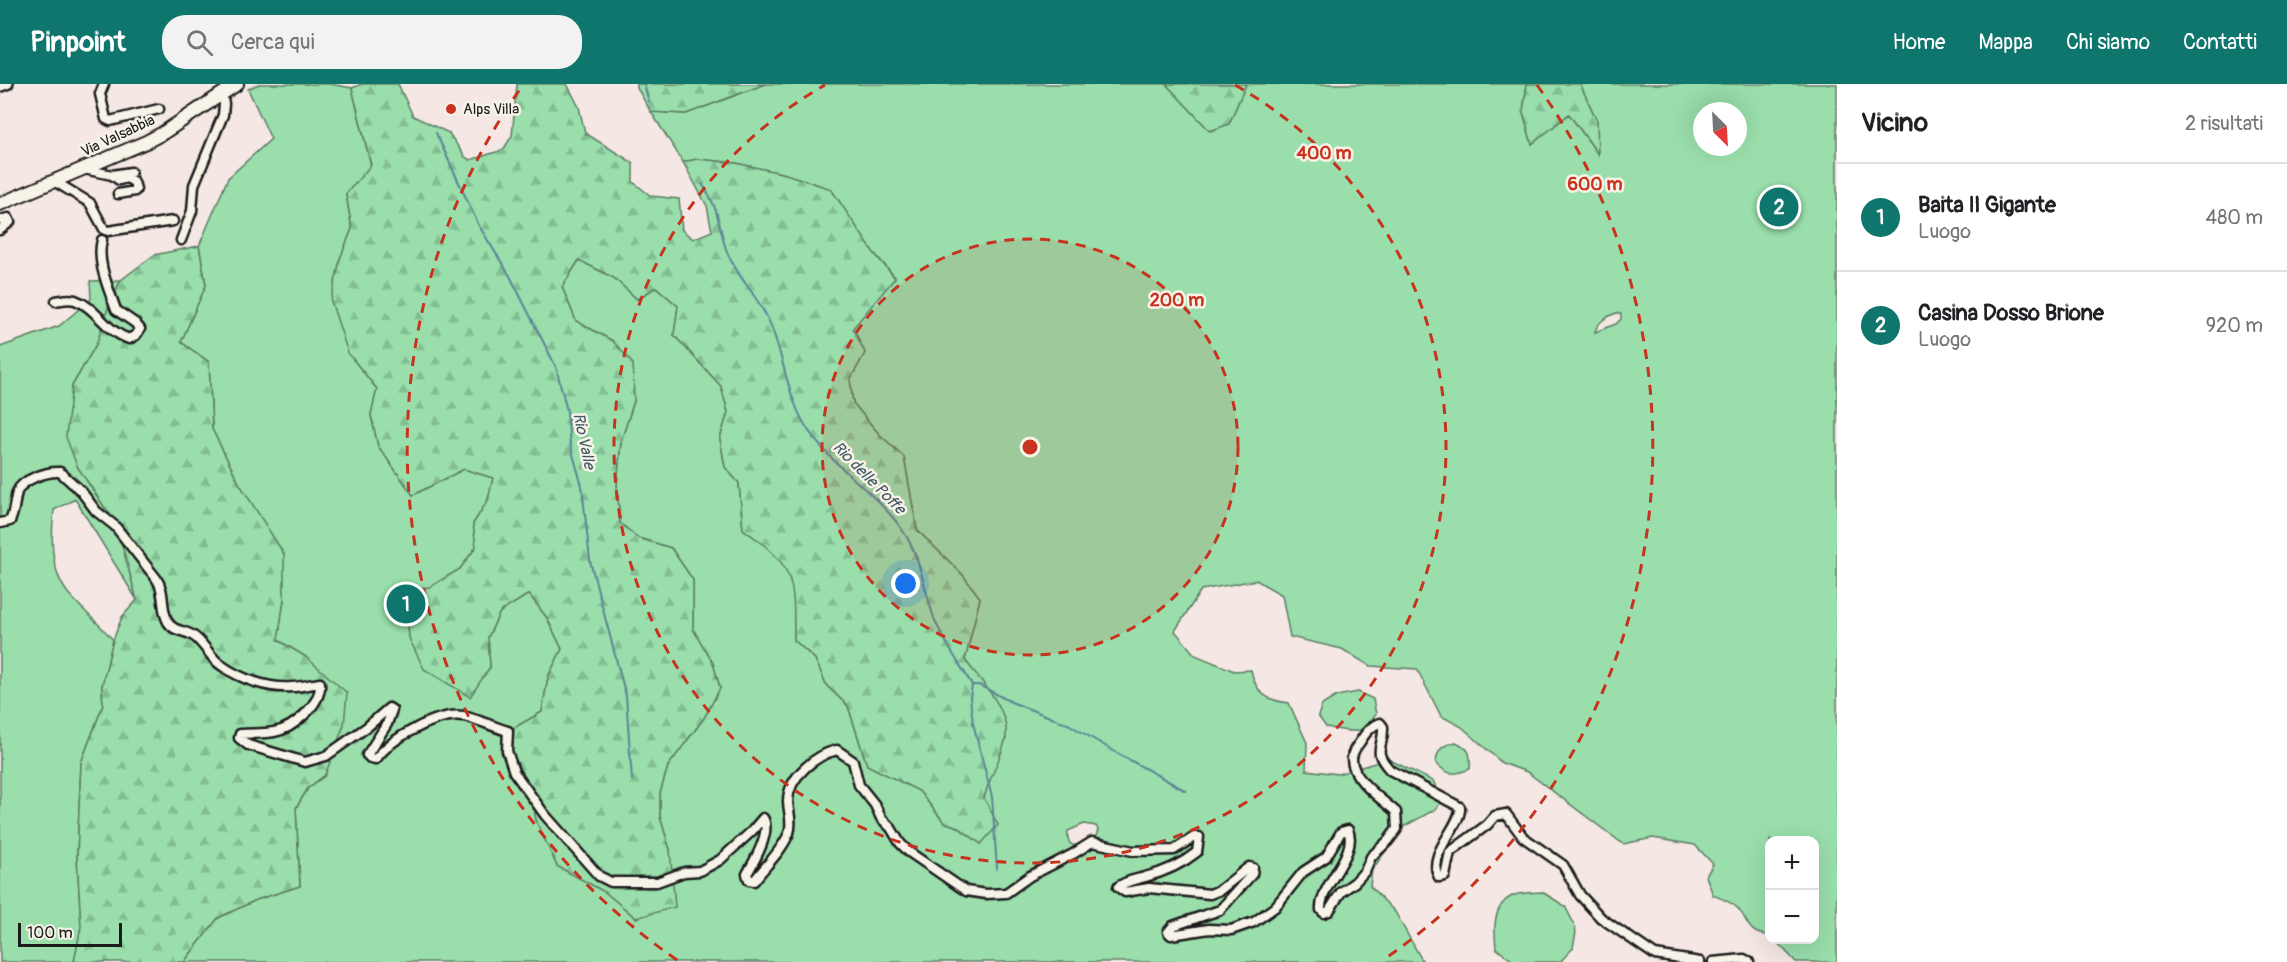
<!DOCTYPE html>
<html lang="it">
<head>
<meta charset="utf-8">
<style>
  body { margin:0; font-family:Pangolin,sans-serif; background:#f2f2f2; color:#202124 }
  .controls { position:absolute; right:18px; bottom:18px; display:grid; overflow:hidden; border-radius:12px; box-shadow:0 6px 24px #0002 }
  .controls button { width:54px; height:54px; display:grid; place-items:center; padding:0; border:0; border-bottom:2px solid #e0e0e0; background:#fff; color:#202124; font:30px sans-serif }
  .compass { position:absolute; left:1693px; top:18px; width:54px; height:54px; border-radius:50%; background:#fff; box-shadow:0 6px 24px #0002; rotate:156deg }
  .scale { position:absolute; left:18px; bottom:15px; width:104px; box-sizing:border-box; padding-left:6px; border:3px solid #1c1c1c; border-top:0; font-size:16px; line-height:21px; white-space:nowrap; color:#1c1c1c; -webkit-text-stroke:4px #f7f3e8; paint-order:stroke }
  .you { position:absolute; left:906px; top:500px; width:21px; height:21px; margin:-15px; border:4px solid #fff; border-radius:50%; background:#1a73e8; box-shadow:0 0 0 9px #1a73e833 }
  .badge { display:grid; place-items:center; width:39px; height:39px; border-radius:50%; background:#0f766e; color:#fff; font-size:20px; font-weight:700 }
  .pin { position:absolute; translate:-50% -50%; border:3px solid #fff; box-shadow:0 2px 6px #0006 }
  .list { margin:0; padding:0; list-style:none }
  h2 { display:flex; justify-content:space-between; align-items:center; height:78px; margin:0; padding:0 24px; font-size:26px }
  h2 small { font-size:20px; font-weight:400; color:#757577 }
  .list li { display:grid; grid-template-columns:39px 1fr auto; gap:18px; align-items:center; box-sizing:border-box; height:108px; padding:0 24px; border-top:2px solid #e0e0e0 }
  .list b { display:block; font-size:22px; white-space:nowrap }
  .list p { margin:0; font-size:20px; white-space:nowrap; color:#757577 }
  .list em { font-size:20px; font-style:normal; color:#757577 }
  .icon { flex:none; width:33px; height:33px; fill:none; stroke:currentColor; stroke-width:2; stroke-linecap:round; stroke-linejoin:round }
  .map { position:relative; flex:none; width:1837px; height:878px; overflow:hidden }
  header { display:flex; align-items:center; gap:36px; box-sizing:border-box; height:84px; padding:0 30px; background:#0f766e; color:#fff }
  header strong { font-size:28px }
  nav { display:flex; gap:33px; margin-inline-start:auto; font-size:21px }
  .search { width:420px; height:54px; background:#f2f2f2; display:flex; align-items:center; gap:15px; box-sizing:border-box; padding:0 21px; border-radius:24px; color:#757577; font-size:22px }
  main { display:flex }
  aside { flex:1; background:#fff }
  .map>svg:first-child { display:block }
  .grass { fill:#99deab; stroke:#5a7d64; stroke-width:1.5; fill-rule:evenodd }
  .forest { fill:url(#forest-firs); stroke:#5a7d64; stroke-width:1.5 }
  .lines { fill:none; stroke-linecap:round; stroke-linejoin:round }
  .stream { stroke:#5c8496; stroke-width:2 }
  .minor-casing { stroke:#1c1c1c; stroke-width:13 }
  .secondary-casing { stroke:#1c1c1c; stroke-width:16 }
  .minor { stroke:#f7f3e8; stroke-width:8 }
  .secondary { stroke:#f7f3e8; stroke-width:12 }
  .ring { fill:none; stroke:#c8321e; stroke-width:3; stroke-dasharray:10 8 }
  .poi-dot { fill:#c8321e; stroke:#f7f3e8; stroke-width:2 }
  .labels { text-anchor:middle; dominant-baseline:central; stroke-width:5; stroke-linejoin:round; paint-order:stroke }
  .poi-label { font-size:15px; fill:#1c1c1c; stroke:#f7f3e8; text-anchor:start }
  .street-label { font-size:15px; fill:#1c1c1c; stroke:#f7f3e8 }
  .water-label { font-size:16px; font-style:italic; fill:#415963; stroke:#f7f3e8 }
  .centre { fill:#c8321e; stroke:#f7f3e8; stroke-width:3 }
  .ring-label { font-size:18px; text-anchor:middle; font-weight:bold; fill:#c8321e; stroke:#f7f3e8; stroke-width:5; stroke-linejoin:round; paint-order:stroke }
</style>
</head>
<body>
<header>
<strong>Pinpoint</strong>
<div class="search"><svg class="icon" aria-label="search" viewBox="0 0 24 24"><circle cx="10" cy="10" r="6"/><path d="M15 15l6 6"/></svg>Cerca qui</div>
<nav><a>Home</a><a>Mappa</a><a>Chi siamo</a><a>Contatti</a></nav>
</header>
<main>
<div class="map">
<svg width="1837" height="878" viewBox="0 0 1837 878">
  <defs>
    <pattern id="forest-firs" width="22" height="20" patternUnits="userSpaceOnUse" patternTransform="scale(1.5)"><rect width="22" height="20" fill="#99deab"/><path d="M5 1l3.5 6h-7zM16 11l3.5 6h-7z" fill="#83be93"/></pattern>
  </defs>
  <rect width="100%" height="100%" fill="#f5e7e4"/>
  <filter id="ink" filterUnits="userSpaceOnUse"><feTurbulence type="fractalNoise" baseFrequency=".0167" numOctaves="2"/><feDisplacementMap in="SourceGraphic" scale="12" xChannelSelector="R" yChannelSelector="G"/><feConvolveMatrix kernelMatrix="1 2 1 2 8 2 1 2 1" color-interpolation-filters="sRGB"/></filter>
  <g filter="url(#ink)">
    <path class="grass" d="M 259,0 L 330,0 L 352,4 L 371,82 L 346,110 L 352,145 L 340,175 L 348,269 L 377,305 L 371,331 L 378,362 L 413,411 L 464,385 L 493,394 L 488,416 L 473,440 L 476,463 L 460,485 L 430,503 L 490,583 L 488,553 L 500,528 L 529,510 L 547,534 L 562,565 L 548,593 L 542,628 L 512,645 L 512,670 L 531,703 L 536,736 L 557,782 L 605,808 L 636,834 L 670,766 L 660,733 L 660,709 L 668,682 L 704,634 L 720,604 L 713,579 L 693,546 L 693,496 L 671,464 L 638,454 L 620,439 L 617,401 L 621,357 L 634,317 L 613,257 L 576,237 L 562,203 L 579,176 L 614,194 L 637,215 L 656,203 L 678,222 L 674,251 L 721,302 L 728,328 L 720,355 L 725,383 L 739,399 L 743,445 C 759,457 786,473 791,494 C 796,514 794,536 794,556 L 815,575 L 827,602 L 848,622 L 867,681 L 919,707 L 944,738 L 958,743 L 981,760 L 984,714 L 989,696 L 1006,655 L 983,601 L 965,576 L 980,514 L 962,490 L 917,446 L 904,373 L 879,350 L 853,319 L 850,296 L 865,269 L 853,244 L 895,193 L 874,169 L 786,90 L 736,79 L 697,75 L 683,78 L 651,28 L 686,30 L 765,0 L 1166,0 L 1210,46 L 1229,40 L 1246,0 L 1527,0 L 1523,28 L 1532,60 L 1569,30 L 1597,69 L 1597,37 L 1580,0 L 1837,0 L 1837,878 L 1796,878 L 1775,856 L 1814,856 L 1814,756 L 1770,756 L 1769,851 C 1745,851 1749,833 1735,822 C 1729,817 1720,814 1713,811 L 1706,792 L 1713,780 L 1695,761 L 1653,754 L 1623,760 L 1527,688 L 1502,679 L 1462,643 L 1441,632 L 1417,585 L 1370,582 L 1342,565 L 1290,553 L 1282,511 L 1256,496 L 1201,506 L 1175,547 L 1195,571 L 1234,587 L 1251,586 C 1256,610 1266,616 1289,619 L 1307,659 L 1306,686 L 1338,690 L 1388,675 L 1433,697 L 1443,715 L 1436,725 L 1403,743 L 1372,786 L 1370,802 L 1395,828 L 1423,878 L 184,878 L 218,834 L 256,816 L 300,802 L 296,724 L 308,704 L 326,691 L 306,573 L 278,556 L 284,515 L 239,399 L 212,345 L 209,278 L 181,258 L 206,201 L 199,162 L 228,94 L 271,55 L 248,5 ZM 1702,27 L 1738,27 L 1738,63 L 1702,63 ZM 1616,229 L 1621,230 L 1621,235 L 1616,240 L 1595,248 C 1597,238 1607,233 1616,229 ZM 1084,740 L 1096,742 L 1098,746 L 1096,752 C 1085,756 1066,773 1068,747 Z
      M 121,196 L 109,221 L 97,259 L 72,302 L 77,382 L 117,442 L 137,516 L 75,415 L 54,426 C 51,454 50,485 67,508 C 81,525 99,539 113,556 L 102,602 L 103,621 L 81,679 L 77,772 L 81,843 L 74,878 L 0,878 L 0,263 L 59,242 L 91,215 L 90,197 Z
      M 1358,608 L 1373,615 L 1376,630 C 1363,654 1349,647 1326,643 L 1318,632 L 1322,621 L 1337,612 Z
      M 1456,658 C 1470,665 1471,669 1470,685 C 1454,691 1448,692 1436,679 C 1437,665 1443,661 1456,658 Z
      M 1542,808 L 1565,822 L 1574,840 L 1576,848 L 1573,864 L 1560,878 L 1514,878 L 1496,864 C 1494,845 1492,822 1512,812 C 1520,808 1533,809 1542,808 Z"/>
    <path class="forest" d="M 362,0 L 398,0 L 413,32 L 449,49 L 465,73 L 470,76 L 503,66 L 512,52 L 517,0 L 567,0 L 579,23 L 585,49 L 633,79 L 633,98 L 651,112 L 679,115 L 682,146 L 693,155 L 712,147 L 707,122 L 683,78 L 697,75 L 736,79 L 786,90 L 831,105 L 874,169 L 895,194 L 853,244 L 865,269 L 850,296 L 853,319 L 879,350 L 904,373 L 917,446 L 962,490 L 980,514 L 965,576 C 981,597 1013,629 1005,657 C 1000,677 989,694 984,714 L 998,741 L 981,760 L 958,743 L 944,738 L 919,707 L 867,681 L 848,622 L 827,602 L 815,575 L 794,556 C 794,493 795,482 743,445 L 739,399 L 725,383 L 720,355 L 728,328 L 721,302 L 674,251 L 678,222 L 656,203 L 637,215 L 614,194 L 579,176 L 562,203 L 576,237 L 613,257 L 633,280 L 634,317 L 621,357 L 617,401 L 620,439 L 638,454 L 671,464 L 693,496 L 693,545 L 713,579 L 720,604 L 704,634 L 668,682 L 660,709 L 660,733 L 670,766 L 675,823 L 636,834 L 605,808 L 557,782 L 536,736 L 531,703 L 511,670 L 512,645 L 542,628 L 548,593 L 562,565 L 547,534 L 529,510 L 500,528 L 488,553 L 490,583 L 470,613 L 424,585 L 409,554 L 405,505 L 430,503 L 460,485 L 476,463 L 473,440 L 488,416 L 493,394 L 464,385 L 413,411 L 378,362 L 371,331 L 377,305 L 348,269 L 331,217 L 340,175 L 352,145 L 346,110 L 371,81 L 352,4 Z
      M 637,0 L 765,0 L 686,30 L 651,28 L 637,4 Z
      M 1166,0 L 1246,0 L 1229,40 L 1210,47 Z
      M 1527,0 L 1580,0 L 1597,37 L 1598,70 L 1569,30 L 1532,60 L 1523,28 Z
      M 199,162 L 206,201 L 181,258 L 209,278 L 212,345 L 239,399 L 284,470 L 284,515 L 278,556 L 306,573 L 347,609 L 344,641 L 325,691 L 308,704 L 296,724 L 300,802 L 256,816 L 218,834 L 184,878 L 74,878 L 81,843 L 77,772 L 81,679 L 103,621 L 102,602 L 113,556 L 122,533 L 137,516 L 117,442 L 77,382 L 66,353 L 72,302 L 97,259 L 109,221 L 121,196 L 154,171 Z"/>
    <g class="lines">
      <path class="stream" d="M 644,0 L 649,18
        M 436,49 L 479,142 L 510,192 L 556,283 L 567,327 L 570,360 L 582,402 L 590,477 L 626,612 L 632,696
        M 702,100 C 720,125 718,142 727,168 C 738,195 761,215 771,242 C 784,275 787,310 805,341 C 830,382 874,406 901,444 C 920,470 924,505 934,534 C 943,557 960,580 972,601 L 970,614 L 973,639 L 992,713 L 997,785
        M 973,601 L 979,601 L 1011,618 L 1068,640 L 1117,669 L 1186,707"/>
      <defs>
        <path id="minor" d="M 104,0 L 100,10 L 106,35 L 110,37 L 159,25
          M 0,3 L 8,0
          M 84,85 L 112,91 L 131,88
          M 112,91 L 119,96 L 127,94 L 134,98 L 136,105 L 135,107 L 118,110
          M 54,97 L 90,119 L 104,145 L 108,147 L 173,137
          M 0,136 L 8,134 L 10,138 L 0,146
          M 181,156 L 192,127 L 194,101 L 223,31 L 224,20 L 222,9
          M 56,217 C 62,216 69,214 75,216 C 96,223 105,247 129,255 L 136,251 L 140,245 L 135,239 L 116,226 C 109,205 96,178 102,156
          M 0,439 L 10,437 C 15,427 14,419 17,408 C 22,395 48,387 60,388 L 81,407 L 96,427 L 115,442 L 156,494 C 166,508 160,524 168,538 C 174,548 184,546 192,551 C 204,558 210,574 221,581 C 240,595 269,605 292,603 C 301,603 311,600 320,599 C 322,620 293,645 274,648 C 263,650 251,649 240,650 L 239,654 L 248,661 L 305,678 L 326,672 L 367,643 L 389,624 L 392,626 L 387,640 L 367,671 L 370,674 L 376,675 C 390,655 438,628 463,632 C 478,635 493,643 508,647 L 507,667 L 514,688 L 545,731 L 599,792 L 611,798 L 657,798 L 684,788 L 700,787 L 720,776 L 752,747 L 763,734 C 772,747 754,778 747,790 L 749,796 L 754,797 C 765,782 782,767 789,749 C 793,738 788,727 788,717 C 788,693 816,671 837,666 L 853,677 L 859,701 L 875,721 L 881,734 L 891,744 L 900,759 L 909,768 L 966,807 L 986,810 L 1006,809 L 1030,792 L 1073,770 L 1092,758 L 1133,767 L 1174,766 L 1194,753 L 1199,753 L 1197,768 C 1182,780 1165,788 1145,793 C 1135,796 1127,796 1118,803 L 1125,808 L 1149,804 L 1210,810 L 1220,806 L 1249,783 L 1253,784 L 1252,790 L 1220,826 L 1173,842 L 1168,848 L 1171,851 L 1209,845 L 1231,846 L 1254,838 L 1275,823 L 1303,788 L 1326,773 L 1341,748 L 1348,746 C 1359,770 1319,801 1321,826 L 1324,829 L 1329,827 L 1341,808 L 1355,798 L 1365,787 L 1371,773 L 1388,757 L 1397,745 L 1396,728 C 1382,715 1352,696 1352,675 C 1352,668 1356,663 1360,658 C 1365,650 1370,642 1380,639 L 1383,643 C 1384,665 1371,665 1390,686 L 1460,723 C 1462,742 1426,769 1439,793 L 1445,792 L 1450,768 L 1487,741 L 1495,732 L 1506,730 L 1523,753 L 1563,781 L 1580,811 L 1601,834 L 1655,871 L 1700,878
          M 1713,878 L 1744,875 L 1749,878"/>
        <path id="secondary" d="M 0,120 L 146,58 L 163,49 L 237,0"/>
      </defs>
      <use href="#minor" class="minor-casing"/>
      <use href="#secondary" class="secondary-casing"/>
      <use href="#minor" class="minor"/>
      <use href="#secondary" class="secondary"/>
    </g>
  </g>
  <circle cx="1030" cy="363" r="208" fill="#c8321e" fill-opacity=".12"/>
  <g class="ring">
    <circle cx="1030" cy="363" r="208"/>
    <path d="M1235 1A416 416 0 1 1 825 1"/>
    <path d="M677 876A623 623 0 0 1 523 1M1537 1A623 623 0 0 1 1383 876"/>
  </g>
  <circle class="poi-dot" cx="451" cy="25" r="6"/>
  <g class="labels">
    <g class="poi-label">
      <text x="463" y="25">Alps Villa</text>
    </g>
    <g class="street-label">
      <text transform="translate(118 52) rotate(-25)">Via Valsabbia</text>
    </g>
    <g class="water-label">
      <text transform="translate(584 357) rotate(78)">Rio Valle</text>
      <text transform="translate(869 394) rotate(45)">Rio delle Poffe</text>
    </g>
  </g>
  <circle cx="1030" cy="363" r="9" class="centre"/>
  <g class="ring-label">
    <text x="1324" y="75">400 m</text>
    <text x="1595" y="106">600 m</text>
    <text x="1177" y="222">200 m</text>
  </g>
</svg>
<div class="controls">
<button>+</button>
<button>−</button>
</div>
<svg class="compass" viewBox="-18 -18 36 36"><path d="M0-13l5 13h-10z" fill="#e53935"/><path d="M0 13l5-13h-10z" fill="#757577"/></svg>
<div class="scale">100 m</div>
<div class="you"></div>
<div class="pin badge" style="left:406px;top:520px">1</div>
<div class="pin badge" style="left:1779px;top:123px">2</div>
</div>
<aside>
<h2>Vicino<small>2 risultati</small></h2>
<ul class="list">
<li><span class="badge">1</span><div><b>Baita Il Gigante</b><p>Luogo</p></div><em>480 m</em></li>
<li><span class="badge">2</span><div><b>Casina Dosso Brione</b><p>Luogo</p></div><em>920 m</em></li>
</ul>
</aside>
</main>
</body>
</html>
